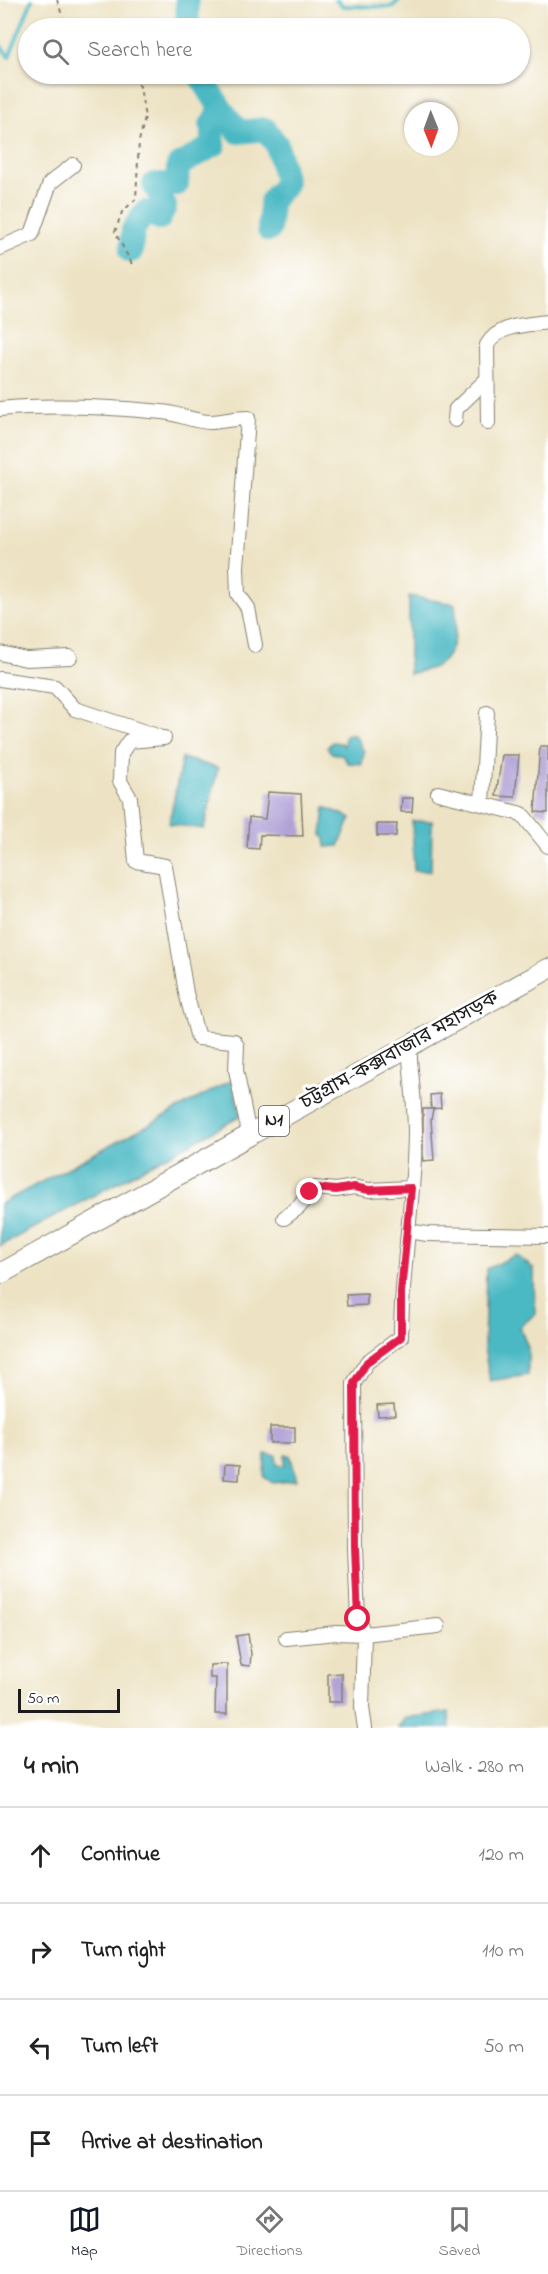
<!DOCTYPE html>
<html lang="en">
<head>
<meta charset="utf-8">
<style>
  body { margin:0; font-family:"Indie Flower","Noto Sans Bengali",sans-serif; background:#f2f2f2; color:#222 }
  .compass { position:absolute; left:404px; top:102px; width:54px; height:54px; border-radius:50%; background:#fff; box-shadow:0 2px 4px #0004; rotate:179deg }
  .scale { position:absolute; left:18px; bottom:15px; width:102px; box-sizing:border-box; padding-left:6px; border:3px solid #1c1c1c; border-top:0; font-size:16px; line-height:21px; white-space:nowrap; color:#1c1c1c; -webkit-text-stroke:4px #fff; paint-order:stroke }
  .stop { position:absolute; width:18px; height:18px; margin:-14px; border:4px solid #e11d48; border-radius:50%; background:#fff }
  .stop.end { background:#e11d48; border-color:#fff; box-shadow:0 2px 6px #0008 }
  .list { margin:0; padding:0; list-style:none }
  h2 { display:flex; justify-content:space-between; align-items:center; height:78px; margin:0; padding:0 24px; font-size:26px }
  h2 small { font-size:20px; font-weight:400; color:#767676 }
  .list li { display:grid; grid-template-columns:39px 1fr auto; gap:18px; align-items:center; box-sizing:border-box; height:96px; padding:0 24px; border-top:2px solid #e0e0e0 }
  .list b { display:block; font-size:22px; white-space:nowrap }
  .list em { font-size:20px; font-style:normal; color:#767676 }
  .icon { flex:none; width:33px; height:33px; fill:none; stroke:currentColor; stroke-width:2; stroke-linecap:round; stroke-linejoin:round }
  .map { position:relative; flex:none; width:548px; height:1728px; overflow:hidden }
  .search { position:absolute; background:#fff; box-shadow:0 2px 4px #0004; left:18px; right:18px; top:18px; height:66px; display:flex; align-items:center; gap:15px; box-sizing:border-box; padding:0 21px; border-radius:33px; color:#767676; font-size:22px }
  .sheet { height:462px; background:#fff }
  nav { display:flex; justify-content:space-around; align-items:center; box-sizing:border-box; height:84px; border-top:2px solid #e0e0e0; background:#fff; font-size:16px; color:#767676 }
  nav a { display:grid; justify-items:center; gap:3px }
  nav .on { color:#111827 }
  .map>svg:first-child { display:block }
  .water { fill:#4bb9c4; stroke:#346a70; stroke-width:1.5 }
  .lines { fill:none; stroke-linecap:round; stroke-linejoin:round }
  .stream { stroke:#4bb9c4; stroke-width:4 }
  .river { stroke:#4bb9c4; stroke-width:24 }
  .building { fill:#b1a3d7 }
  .minor-casing { stroke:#848070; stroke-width:16 }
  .highway-casing { stroke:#848070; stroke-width:22 }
  .path { stroke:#848070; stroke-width:2; stroke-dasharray:4.5 4.5; stroke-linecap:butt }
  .minor { stroke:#fff; stroke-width:14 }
  .highway { stroke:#fff; stroke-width:20 }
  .route { stroke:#e11d48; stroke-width:8 }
  .labels { text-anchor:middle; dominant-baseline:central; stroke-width:6; stroke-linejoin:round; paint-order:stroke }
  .shield { fill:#fff; stroke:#606060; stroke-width:1.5 }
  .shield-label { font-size:18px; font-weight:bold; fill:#1c1c1c }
  .street-label { font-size:20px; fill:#1c1c1c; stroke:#fff }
</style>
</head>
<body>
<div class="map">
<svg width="548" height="1728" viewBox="0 0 548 1728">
  <rect width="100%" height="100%" fill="#fff"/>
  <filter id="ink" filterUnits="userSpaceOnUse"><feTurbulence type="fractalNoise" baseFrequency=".0167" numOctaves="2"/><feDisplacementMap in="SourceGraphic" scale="12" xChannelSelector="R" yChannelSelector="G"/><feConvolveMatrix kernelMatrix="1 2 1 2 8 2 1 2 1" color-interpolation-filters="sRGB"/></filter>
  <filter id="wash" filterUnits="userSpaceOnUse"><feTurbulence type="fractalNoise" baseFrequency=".008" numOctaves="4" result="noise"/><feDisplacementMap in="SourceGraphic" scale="24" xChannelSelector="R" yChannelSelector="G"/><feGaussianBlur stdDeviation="1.35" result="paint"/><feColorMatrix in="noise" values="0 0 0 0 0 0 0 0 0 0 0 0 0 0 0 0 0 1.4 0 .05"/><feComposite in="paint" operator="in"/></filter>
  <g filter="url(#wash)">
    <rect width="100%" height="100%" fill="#ede3c4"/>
    <path class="water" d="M 409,596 L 455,604 C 457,623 457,649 441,663 C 434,670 418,671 409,674 Z
      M 345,735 L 355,735 L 364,752 L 362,764 L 348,763 L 342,755 L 332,753 L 327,748 L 332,742 L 341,743 L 344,746 Z
      M 182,758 L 218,768 L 204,829 L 169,824 Z
      M 325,807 L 351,818 L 339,846 L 326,847 L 325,838 L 322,835 Z
      M 412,821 L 432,821 L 431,871 L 414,871 Z
      M 232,1080 L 241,1116 L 0,1246 L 0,1204 Z
      M 516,1255 L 534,1269 L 535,1314 L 520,1327 L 528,1348 L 528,1375 L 490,1381 L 484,1348 L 486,1269 Z
      M 265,1454 L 276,1455 L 277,1465 L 285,1465 L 285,1455 L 290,1455 L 297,1480 L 273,1483 L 264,1477 Z
      M 449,1712 L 450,1728 L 398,1728 L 405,1718 Z"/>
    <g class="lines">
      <path class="stream" d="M 336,0 L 343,6 L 392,7 L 399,0
        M 0,45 L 9,57 L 32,0"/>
      <path class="river" d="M 187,0 L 188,28
        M 221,109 L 239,132 L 265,129 L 277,145 L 286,183 L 271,201 L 269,230
        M 131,251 L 133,230 L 145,212 L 160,218 L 165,206 L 154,184 L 177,184 L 178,166 L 214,145 L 211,125 L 221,109 L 199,74"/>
    </g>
    <g id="blocks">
      <path class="building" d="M 540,746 L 548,746 L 548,813 L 535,812 Z
        M 502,755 L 519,755 L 515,797 L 496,796 Z
        M 268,792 L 301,794 L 303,836 L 260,835 L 259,849 L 247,848 L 249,817 L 265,819 Z
        M 402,798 L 413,798 L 412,812 L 401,812 Z
        M 377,824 L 397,824 L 396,836 L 377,836 Z
        M 440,1094 L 441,1108 L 431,1109 L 430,1095 Z
        M 423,1109 L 433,1109 L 431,1120 L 434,1160 L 423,1161 Z
        M 367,1294 L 367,1305 L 347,1306 L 346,1295 Z
        M 394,1404 L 395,1415 L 378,1416 L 377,1405 Z
        M 270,1427 L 295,1427 L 295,1443 L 270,1443 Z
        M 225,1464 L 240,1465 L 239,1480 L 224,1479 Z
        M 248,1634 L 251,1654 L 250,1666 L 241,1665 L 236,1636 Z
        M 227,1664 L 227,1714 L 215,1714 L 216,1678 L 210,1678 L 210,1665 Z
        M 342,1673 L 342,1702 L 328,1702 L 328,1674 Z"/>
    </g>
  </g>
  <g filter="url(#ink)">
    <use href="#blocks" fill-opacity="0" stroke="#848070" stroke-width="1.5"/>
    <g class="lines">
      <defs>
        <path id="minor" d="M 0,248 L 32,234 L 50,183 L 73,165
          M 0,409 C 54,404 108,407 162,412 C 178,413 196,423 212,422 C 224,421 236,418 248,418 L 237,567 L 238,594 L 248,608 L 255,645
          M 455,420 L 456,409 L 486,380
          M 488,423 L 487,345 C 499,324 526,325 548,322
          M 0,653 L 26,659 L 70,657
          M 0,679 L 55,687 L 75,709 L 157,736
          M 164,738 L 129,741 L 121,753 L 120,781 L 130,798 L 136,861 L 165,866 L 186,993 L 198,1038 L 234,1041 L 237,1046 L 236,1070 L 249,1135
          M 438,793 L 522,814 L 548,846
          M 482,803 L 487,713
          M 284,1218 L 299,1207 L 310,1192 L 315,1188 L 336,1190 L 354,1187 L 369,1190 L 411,1188
          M 408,1231 L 427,1234 L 548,1236
          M 286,1638 L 336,1633 L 364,1634 L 438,1626
          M 365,1728 L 362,1708 L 364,1634 L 358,1619 L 355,1548 L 354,1383 L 367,1362 L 401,1337 C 401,1269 414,1202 415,1134 C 415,1105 411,1075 409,1046"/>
        <path id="highway" d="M 0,1274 L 548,969"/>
      </defs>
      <use href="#minor" class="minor-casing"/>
      <use href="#highway" class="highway-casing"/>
      <path class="path" d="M 57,0 L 64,21 L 76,28
        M 123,74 L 140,86 L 145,118 L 139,141 L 136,199 L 122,212 L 115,232 L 134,268"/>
      <use href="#minor" class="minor"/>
      <use href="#highway" class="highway"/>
    </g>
  </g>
  <g class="lines" filter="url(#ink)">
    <path class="route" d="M 310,1192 L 315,1188 L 336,1190 L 354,1187 L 369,1190 L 411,1188 L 401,1292 L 401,1337 L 367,1362 L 354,1383 L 355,1548 L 358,1619"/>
  </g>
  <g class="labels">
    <rect class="shield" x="259" y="1106" width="30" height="30" rx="4.5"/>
    <g class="shield-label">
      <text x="274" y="1121">N1</text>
    </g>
    <g class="street-label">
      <text transform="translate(400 1051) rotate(-29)">চট্টগ্রাম-কক্সবাজার মহাসড়ক</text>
    </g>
  </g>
</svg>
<svg class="compass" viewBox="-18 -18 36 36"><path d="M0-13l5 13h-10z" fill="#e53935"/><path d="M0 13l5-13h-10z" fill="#767676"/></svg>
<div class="scale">50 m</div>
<div class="stop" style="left:358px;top:1619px"></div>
<div class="stop end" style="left:310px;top:1192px"></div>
<div class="search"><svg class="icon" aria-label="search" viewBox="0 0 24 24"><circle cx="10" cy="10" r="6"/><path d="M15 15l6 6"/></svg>Search here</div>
</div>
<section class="sheet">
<h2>4 min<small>Walk · 280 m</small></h2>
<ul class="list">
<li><svg class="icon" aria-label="ahead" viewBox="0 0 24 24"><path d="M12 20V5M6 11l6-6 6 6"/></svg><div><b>Continue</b></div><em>120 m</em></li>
<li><svg class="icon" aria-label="right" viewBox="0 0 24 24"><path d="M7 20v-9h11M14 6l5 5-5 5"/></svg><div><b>Turn right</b></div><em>110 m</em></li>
<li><svg class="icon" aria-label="left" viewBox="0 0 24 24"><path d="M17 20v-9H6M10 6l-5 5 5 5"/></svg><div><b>Turn left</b></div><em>50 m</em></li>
<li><svg class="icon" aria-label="arrive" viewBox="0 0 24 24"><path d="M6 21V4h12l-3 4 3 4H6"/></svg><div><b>Arrive at destination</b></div></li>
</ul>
</section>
<nav>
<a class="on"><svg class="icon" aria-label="map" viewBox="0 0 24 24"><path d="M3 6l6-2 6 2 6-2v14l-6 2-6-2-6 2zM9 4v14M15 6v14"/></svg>Map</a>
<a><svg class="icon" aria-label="directions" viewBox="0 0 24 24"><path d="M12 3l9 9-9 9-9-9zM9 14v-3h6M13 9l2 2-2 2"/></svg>Directions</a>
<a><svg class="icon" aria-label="saved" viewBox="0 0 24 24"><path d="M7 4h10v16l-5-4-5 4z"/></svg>Saved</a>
</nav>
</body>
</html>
